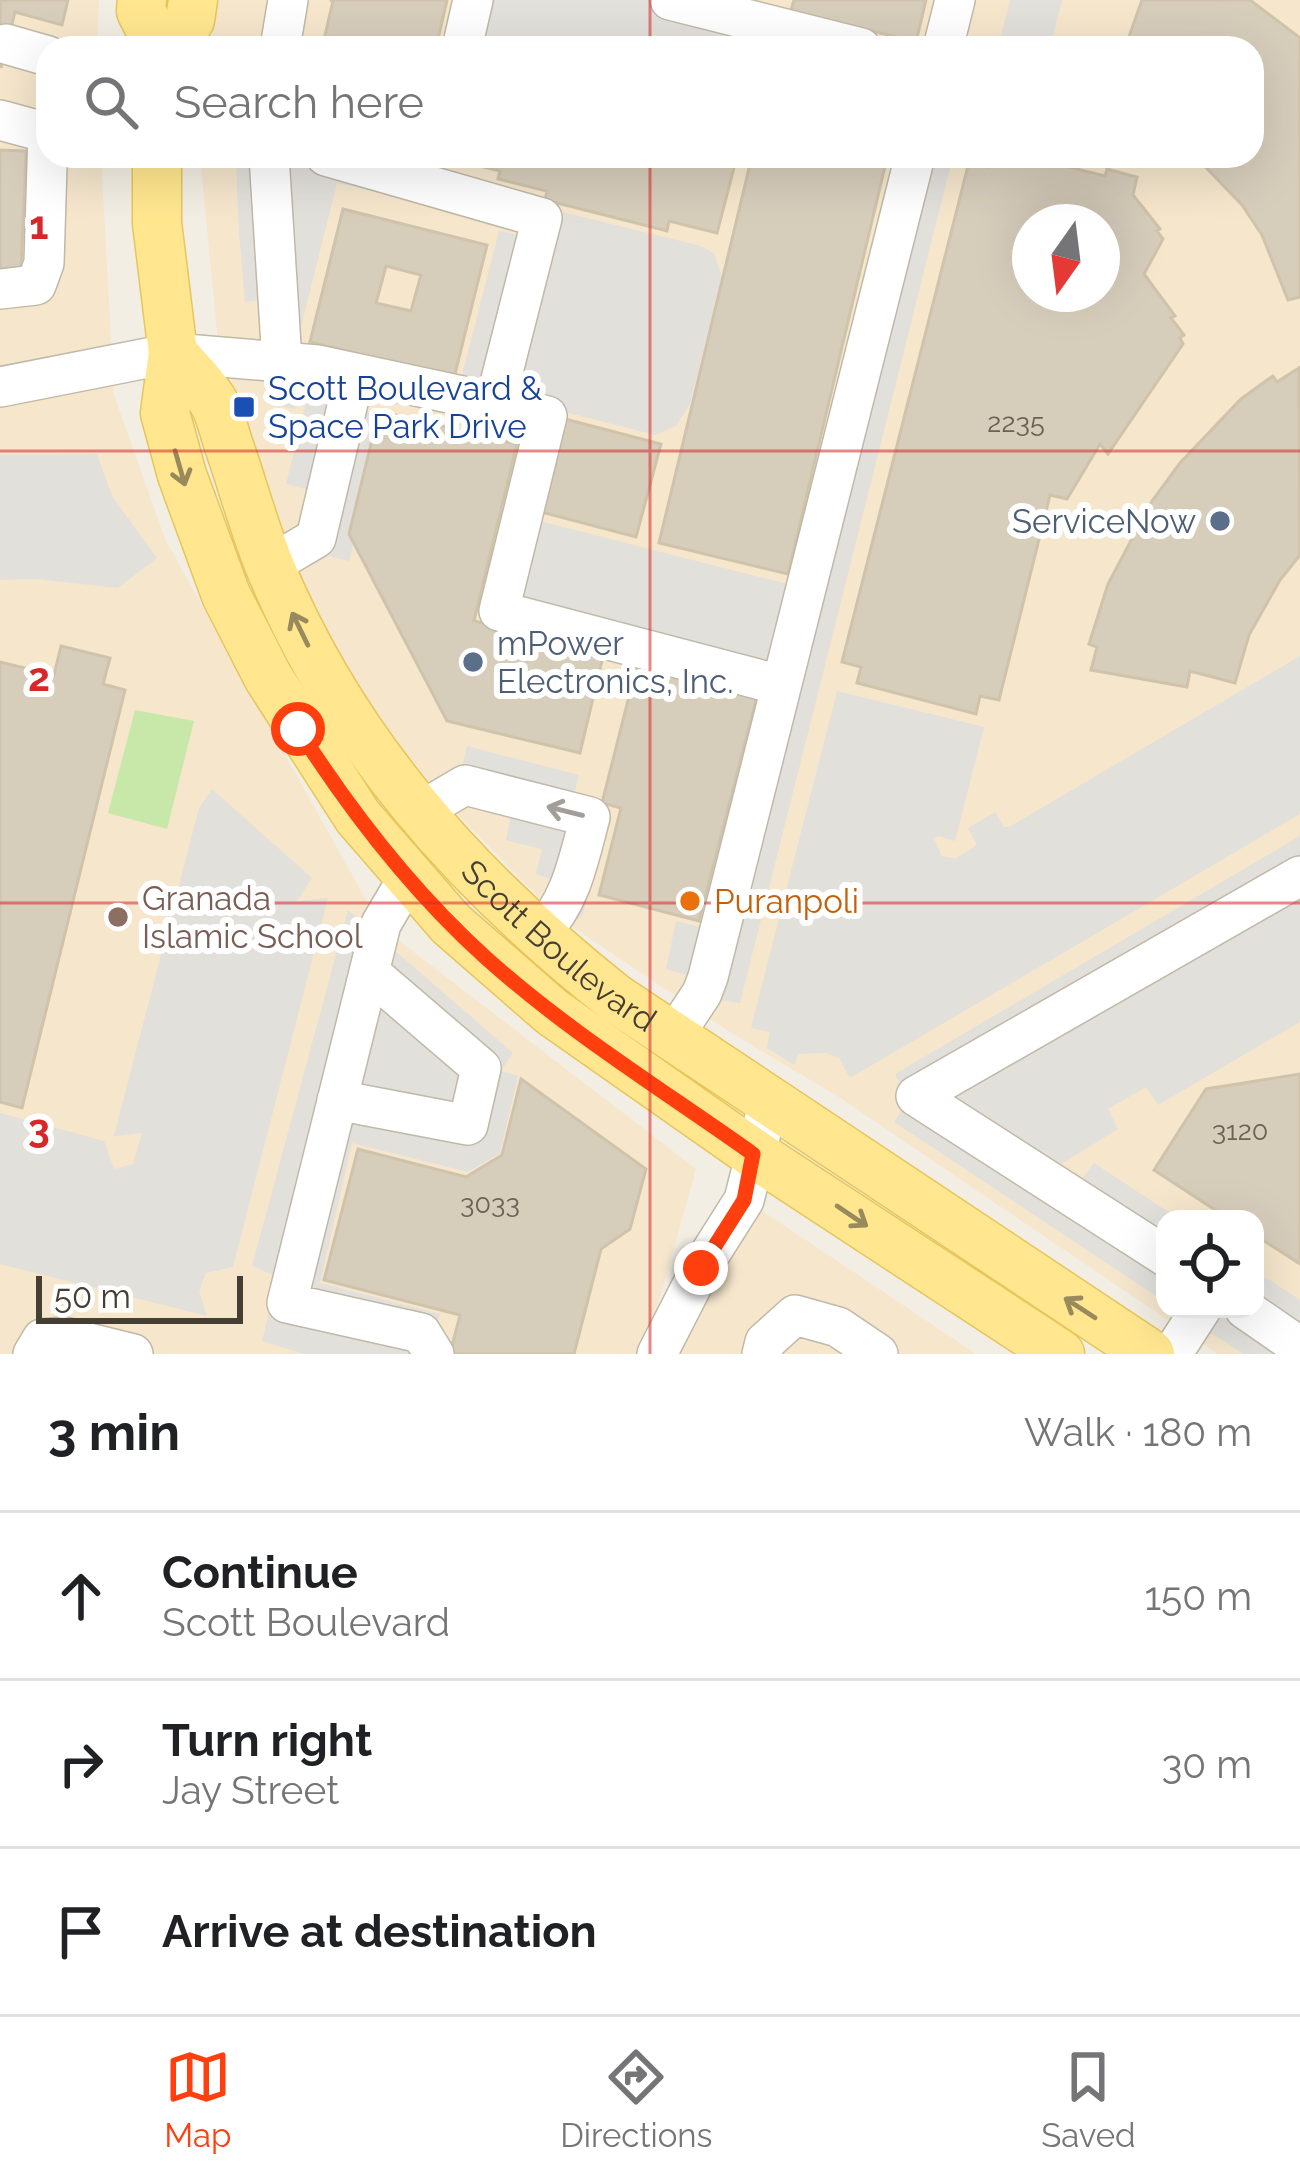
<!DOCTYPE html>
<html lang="en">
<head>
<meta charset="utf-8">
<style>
  body { margin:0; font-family:Raleway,sans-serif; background:#f2f2f2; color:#202124 }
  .controls { position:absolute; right:36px; bottom:36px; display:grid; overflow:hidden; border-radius:24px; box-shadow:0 12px 48px #0002 }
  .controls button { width:108px; height:108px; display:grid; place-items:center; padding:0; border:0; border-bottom:3px solid #e0e0e0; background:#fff; color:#202124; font:60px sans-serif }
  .compass { position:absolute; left:1012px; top:204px; width:108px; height:108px; border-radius:50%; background:#fff; box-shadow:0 12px 48px #0002; rotate:194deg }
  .scale { position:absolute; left:36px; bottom:30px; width:207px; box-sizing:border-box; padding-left:12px; border:6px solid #443e33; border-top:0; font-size:33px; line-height:42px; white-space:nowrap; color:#443e33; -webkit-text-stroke:9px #fff; paint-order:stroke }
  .stop { position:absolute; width:36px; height:36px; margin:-27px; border:9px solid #ff3f0d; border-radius:50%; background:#fff }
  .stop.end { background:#ff3f0d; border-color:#fff; box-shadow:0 3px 12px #0008 }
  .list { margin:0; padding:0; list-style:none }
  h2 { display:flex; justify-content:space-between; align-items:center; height:156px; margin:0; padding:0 48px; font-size:51px }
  h2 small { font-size:39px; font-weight:400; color:#757577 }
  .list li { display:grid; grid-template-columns:78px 1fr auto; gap:36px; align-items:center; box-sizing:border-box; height:168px; padding:0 48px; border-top:3px solid #e0e0e0 }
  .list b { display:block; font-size:45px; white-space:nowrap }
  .list p { margin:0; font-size:39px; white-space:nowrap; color:#757577 }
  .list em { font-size:39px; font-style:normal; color:#757577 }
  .icon { flex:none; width:66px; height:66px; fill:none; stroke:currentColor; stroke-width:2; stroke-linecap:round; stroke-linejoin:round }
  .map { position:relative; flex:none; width:1300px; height:1354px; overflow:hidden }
  .search { position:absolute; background:#fff; box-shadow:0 12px 48px #0002; left:36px; right:36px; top:36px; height:132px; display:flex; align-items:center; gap:30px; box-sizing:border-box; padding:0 42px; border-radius:36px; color:#757577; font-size:45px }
  .sheet { height:660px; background:#fff }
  nav { display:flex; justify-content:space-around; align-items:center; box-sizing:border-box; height:168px; border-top:3px solid #e0e0e0; background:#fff; font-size:33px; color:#757577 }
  nav a { display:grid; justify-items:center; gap:6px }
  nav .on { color:#ff3f0d }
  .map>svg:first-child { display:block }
  .commercial { fill:#f5e6cc; fill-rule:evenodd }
  .green { fill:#c8e8aa }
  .parking { fill:#e2e0db }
  .building { fill:#d7cdbb; stroke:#cfc3ab; stroke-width:3; fill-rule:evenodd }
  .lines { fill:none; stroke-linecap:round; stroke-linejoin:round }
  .minor-casing { stroke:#c0b9a8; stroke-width:42 }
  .major-casing { stroke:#e6c55c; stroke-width:51 }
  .minor { stroke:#fff; stroke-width:39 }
  .major { stroke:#ffe68f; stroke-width:48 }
  .oneway { stroke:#988a5c }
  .oneway2 { stroke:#a29e99 }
  .route { stroke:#ff3f0d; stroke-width:15 }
  .grid { fill:none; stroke:#d62828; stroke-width:3; stroke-opacity:0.55 }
  .transit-dot { fill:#1a4fb4; stroke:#fff; stroke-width:4.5 }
  .service-dot { fill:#5c6f8a; stroke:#fff; stroke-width:4.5 }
  .food-dot { fill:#e8710a; stroke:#fff; stroke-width:4.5 }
  .education-dot { fill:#8d6e63; stroke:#fff; stroke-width:4.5 }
  .labels { text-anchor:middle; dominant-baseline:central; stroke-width:12; stroke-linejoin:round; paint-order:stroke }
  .number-label { font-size:27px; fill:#696255 }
  .transit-label { font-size:33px; fill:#164399; stroke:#fff; text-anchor:start }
  .service-label { font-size:33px; fill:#4e5e75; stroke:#fff; text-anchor:end }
  .education-label { font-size:33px; fill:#785e54; stroke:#fff; text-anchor:start }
  .food-label { font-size:33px; fill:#c56008; stroke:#fff; text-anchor:start }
  .street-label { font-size:33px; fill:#443e33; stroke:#fff }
  .grid-label { font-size:39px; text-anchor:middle; font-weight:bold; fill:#d62828; stroke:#fff; stroke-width:12; stroke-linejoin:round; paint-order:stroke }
</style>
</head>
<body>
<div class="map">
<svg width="1300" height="1354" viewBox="0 0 1300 1354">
  <rect width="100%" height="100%" fill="#f2eee3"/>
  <path class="commercial" d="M 0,0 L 99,0 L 97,48 L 48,48 L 48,156 L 101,156 L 114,395 L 165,539 L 381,927 L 696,1169 L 644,1354 L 0,1354 Z
    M 218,0 L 1300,0 L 1300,1354 L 1218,1354 L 839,1097 L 733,1034 L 559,918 L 422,778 L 315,621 L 218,342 L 200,156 L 1252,156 L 1252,48 L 211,48 ZM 1030,222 L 1102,222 L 1102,294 L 1030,294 ZM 1165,1219 L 1255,1219 L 1255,1309 L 1165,1309 Z
    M 749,1202 L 976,1354 L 680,1354 L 702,1271 Z"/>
  <path class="green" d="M 135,710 L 194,721 L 167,829 L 108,813 Z"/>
  <path class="parking" d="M 456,0 L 726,0 L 915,48 L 445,48 Z
    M 1010,0 L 1062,0 L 1050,48 L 998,48 Z
    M 254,156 L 404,156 L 394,196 L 337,183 L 295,351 L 309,356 L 295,409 L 271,403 L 276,380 L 257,376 L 242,379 L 232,347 L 269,337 L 271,299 L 245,302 L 239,232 L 236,165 L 255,165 Z
    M 876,156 L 953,156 L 740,1003 L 717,1000 L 690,976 L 666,969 L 676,921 L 701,927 L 760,692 L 480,621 L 508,513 L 791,585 L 895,161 Z
    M 526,203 L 701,246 L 714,253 L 722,277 L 690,404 L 676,426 L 655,435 L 569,413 L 563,415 L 552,448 L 450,422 L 499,231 L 518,235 Z
    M 308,395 L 384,416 L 349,561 L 329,556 L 303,570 L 289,538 L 299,530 L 309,490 L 286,484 Z
    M 97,454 L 112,496 L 157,558 L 118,588 L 37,579 L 0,580 L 0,455 Z
    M 1300,656 L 1300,814 L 850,1078 L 839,1058 L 827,1053 L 799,1054 L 794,1065 L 767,1048 L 770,1032 L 751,1028 L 837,691 L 984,727 L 955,841 L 938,836 L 934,839 L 942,856 L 955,859 L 977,845 L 968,828 L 995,812 L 1004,827 L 1009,827 Z
    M 467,746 L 579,775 L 573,797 L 607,821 L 583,914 L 572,924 L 548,903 L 560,882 L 536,874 L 542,849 L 506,840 L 511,815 L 461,771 Z
    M 212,789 L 312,878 L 297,901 L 328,898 L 233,1267 L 206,1273 L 199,1291 L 207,1316 L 0,1264 L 0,1113 L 104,1141 L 114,1169 L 133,1164 L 142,1133 L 114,1136 L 199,808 Z
    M 1300,836 L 1300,1022 L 1158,1105 L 1146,1087 L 1108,1109 L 1118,1129 L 1058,1166 L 1081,1180 L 1094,1163 L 1179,1219 L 1165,1219 L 1165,1302 L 894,1122 L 909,1099 L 895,1074 Z
    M 348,910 L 513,1053 L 501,1071 L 518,1076 L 500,1153 L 468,1172 L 352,1143 L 320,1283 L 440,1314 L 430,1354 L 304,1354 L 262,1341 L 278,1277 L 252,1266 Z
    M 1265,1277 L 1300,1300 L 1300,1354 L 1243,1354 L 1175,1309 L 1255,1309 L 1255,1291 Z"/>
  <path class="building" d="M 0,0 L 68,0 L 62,25 L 15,12 L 1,68 Z
    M 330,0 L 447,0 L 436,48 L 322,48 L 333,1 Z
    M 794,0 L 926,0 L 916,42 L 791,11 Z
    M 1142,0 L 1250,0 L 1300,38 L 1300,297 L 1288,300 L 1262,235 L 1242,205 L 1195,156 L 1252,156 L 1252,48 L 1125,48 Z
    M 0,150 L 26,151 L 21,272 L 0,272 Z
    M 452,156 L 737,156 L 717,233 L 669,221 L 667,231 L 545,200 L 547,191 L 498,179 L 500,171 L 452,159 Z
    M 752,156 L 862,156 L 886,162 L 788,574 L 659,543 Z
    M 991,156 L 1025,156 L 1105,176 L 1107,169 L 1137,177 L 1133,195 L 1160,229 L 1157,231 L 1163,239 L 1144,274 L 1175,316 L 1171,318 L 1184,335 L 1180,338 L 1183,344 L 1108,454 L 1100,444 L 1067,499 L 1050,495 L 999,700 L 980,696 L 976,714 L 857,683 L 861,667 L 842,662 L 969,162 L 988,167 ZM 1030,222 L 1102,222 L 1102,294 L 1030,294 Z
    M 343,209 L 487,245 L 454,378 L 310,342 ZM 386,266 L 421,275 L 411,311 L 376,303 Z
    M 1299,368 L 1300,555 L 1280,580 L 1249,635 L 1235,683 L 1190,671 L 1187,687 L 1091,670 L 1097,647 L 1089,644 L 1108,584 L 1152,501 L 1180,463 L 1241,399 L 1273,376 L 1277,382 Z
    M 379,411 L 517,444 L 474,621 L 604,652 L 580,753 L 447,721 L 349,534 Z
    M 565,419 L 661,444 L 636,537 L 541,512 Z
    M 61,646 L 110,658 L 103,684 L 125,690 L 22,1108 L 0,1102 L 0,662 L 54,675 Z
    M 637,665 L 757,696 L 699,921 L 599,895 L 621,808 L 602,803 Z
    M 1300,1074 L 1300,1264 L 1255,1235 L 1255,1219 L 1229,1219 L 1154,1170 L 1206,1089 Z
    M 521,1079 L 646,1169 L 630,1229 L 601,1249 L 574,1354 L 450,1354 L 460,1315 L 324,1280 L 358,1149 L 466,1177 L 502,1155 Z"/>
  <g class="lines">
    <defs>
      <path id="minor" d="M 670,0 L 861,48
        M 6,44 L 48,56
        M 280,48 L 288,0
        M 462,48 L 473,0
        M 943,48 L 955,0
        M 0,120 L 48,133
        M 269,156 L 282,361
        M 326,156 L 542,218 L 495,403 L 547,416 L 499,611 L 780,685
        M 0,289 L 36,285 L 44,263 L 48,133
        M 0,387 L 173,353 L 318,365 L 495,403
        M 269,566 L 316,538 L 355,373
        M 419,812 L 465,785 L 590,817 C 578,862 571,902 538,936
        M 408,878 L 381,924 L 287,1303 L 421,1333 L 434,1354
        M 673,1037 L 702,993 L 708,977 L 915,156
        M 337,1100 L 468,1125 L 481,1068 L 369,972
        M 1165,1256 L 916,1096 L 1300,876
        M 1245,1309 L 1300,1347
        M 33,1354 L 42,1339 L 64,1337 L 133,1354
        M 657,1354 L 701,1268 L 744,1200 L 769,1101
        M 762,1354 L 765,1342 L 795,1315 L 838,1327 L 878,1354
        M 1172,1354 L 1201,1309"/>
      <g id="major">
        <path d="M 142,0 L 141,11 L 160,48"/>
        <path d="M 169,48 L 190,20 L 193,0"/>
        <path d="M 157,156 L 157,223 L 173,353 L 165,413 L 182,475 L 226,595 L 268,677 L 358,817 L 451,924 L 552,1012 L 753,1153 L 1060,1354"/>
        <path id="s1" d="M 173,353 C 186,369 204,385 214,403 C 221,415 224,432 229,446 C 243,486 254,528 270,567 C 344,745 466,880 615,998 L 1150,1354"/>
      </g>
    </defs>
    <use href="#minor" class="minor-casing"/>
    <use href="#major" class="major-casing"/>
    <use href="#minor" class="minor"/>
    <use href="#major" class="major"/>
  </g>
  <defs><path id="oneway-shaft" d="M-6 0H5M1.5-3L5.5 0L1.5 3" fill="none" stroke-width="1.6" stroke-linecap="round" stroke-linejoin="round" transform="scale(3)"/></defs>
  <g class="oneway">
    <use href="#oneway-shaft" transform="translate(180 468) rotate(74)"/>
    <use href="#oneway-shaft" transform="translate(300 629) rotate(-116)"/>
    <use href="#oneway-shaft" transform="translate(852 1216) rotate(34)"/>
    <use href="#oneway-shaft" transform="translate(1080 1308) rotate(-147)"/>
  </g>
  <use class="oneway2" href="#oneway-shaft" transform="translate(565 811) rotate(-166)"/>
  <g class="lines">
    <path class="route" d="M 298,729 C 351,812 412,891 485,957 C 567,1031 663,1090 753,1154 L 744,1200 L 701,1268"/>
  </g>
  <path class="grid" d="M 650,0 L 650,48M 650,156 L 650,1354M 0,451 L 1300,451M 0,903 L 1300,903"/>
  <rect class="transit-dot" x="232" y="395" width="24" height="24" rx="6"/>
  <g class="service-dot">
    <circle cx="1220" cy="521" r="12"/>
    <circle cx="473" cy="662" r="12"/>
  </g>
  <circle class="food-dot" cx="690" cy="901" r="12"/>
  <circle class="education-dot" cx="118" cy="917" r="12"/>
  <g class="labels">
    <g class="number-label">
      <text x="1016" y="422">2235</text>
      <text x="1240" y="1130">3120</text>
      <text x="490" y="1203">3033</text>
    </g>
    <g class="transit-label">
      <text x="268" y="388">Scott Boulevard &amp;<tspan x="268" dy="38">Space Park Drive</tspan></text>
    </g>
    <g class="service-label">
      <text x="1196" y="521">ServiceNow</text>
      <text x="497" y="643" text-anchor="start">mPower<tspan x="497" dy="38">Electronics, Inc.</tspan></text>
    </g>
    <g class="education-label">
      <text x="142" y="898">Granada<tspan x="142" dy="38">Islamic School</tspan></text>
    </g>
    <g class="food-label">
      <text x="714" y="901">Puranpoli</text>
    </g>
    <g class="street-label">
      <text stroke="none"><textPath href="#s1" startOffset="720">Scott Boulevard</textPath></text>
    </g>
  </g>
  <g class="grid-label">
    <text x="39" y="239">1</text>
    <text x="39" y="691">2</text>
    <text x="39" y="1142">3</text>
  </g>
</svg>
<div class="controls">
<button><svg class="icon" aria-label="locate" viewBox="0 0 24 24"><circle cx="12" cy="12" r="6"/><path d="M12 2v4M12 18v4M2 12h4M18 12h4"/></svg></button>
</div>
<svg class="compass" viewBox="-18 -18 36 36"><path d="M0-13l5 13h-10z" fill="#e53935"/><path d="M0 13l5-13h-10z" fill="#757577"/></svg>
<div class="scale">50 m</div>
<div class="stop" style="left:298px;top:729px"></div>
<div class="stop end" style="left:701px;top:1268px"></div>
<div class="search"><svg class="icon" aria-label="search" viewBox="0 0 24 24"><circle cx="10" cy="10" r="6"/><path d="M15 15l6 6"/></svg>Search here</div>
</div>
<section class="sheet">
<h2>3 min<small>Walk · 180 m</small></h2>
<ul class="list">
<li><svg class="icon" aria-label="ahead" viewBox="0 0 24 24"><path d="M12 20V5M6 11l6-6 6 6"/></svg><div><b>Continue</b><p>Scott Boulevard</p></div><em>150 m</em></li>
<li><svg class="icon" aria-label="right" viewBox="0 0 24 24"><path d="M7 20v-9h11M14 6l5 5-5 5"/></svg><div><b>Turn right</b><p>Jay Street</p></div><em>30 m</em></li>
<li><svg class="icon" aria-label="arrive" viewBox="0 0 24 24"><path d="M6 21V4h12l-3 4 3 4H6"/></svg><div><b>Arrive at destination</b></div></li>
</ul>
</section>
<nav>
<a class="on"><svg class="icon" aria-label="map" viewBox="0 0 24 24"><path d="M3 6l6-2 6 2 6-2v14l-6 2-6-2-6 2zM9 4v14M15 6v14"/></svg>Map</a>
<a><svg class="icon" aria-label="directions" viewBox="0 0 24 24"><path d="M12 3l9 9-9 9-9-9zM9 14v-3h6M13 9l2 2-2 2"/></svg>Directions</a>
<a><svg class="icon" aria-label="saved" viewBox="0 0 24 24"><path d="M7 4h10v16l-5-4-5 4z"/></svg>Saved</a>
</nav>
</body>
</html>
